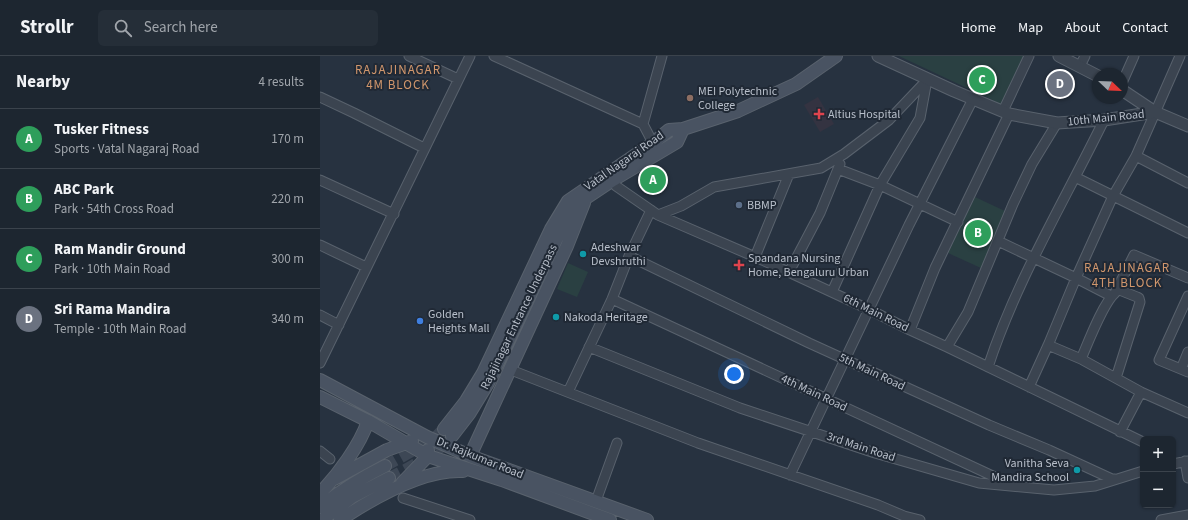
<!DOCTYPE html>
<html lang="en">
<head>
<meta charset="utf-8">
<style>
  body { margin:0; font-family:"Source Sans 3",sans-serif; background:#252e38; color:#f1f3f6 }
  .controls { position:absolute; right:12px; bottom:12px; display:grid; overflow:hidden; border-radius:6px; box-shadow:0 1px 3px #0004 }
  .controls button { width:36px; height:36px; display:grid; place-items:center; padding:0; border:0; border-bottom:1px solid #3b434c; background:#1d2630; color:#f1f3f6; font:20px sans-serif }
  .compass { position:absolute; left:772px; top:12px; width:36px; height:36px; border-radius:50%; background:#1d2630; box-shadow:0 1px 3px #0004; rotate:113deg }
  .you { position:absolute; left:414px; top:318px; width:14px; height:14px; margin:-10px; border:3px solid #fff; border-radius:50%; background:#1a73e8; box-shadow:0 0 0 6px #1a73e833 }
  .badge { display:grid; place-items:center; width:26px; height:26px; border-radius:50%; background:#1a73e8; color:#fff; font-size:13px; font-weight:700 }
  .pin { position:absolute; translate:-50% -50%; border:2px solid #fff; box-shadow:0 1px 4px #0006 }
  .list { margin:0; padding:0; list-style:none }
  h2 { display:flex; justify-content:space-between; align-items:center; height:52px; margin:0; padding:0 16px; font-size:17px }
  h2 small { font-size:13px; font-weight:400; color:#a0a5ab }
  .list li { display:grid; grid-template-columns:26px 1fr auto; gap:12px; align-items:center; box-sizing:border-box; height:60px; padding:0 16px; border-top:1px solid #3b434c }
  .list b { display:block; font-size:15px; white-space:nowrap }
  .list p { margin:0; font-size:13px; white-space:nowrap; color:#a0a5ab }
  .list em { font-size:13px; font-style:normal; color:#a0a5ab }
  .icon { flex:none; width:22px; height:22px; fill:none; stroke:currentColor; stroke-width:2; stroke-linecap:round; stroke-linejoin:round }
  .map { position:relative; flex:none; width:868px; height:464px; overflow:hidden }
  header { display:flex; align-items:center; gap:24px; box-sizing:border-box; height:56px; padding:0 20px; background:#1d2630; border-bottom:1px solid #3b434c }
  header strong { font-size:19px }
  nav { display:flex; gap:22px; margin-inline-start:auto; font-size:14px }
  .search { width:280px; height:36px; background:#252e38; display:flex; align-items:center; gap:10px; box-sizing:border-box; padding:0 14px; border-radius:6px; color:#a0a5ab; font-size:15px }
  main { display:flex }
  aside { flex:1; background:#1d2630 }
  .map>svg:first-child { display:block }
  .medical { fill:#343341 }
  .green { fill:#2a4042 }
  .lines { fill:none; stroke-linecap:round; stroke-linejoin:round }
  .secondary-tunnel { stroke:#3d4755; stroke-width:12; stroke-dasharray:12 6; stroke-linecap:butt }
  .minor-casing { stroke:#59626d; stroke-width:11 }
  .tertiary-casing { stroke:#59626d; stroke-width:13 }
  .secondary-casing { stroke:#59626d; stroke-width:14 }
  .minor { stroke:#3b4450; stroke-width:9 }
  .tertiary { stroke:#3b4450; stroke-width:11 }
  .secondary { stroke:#495362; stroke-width:12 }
  .education-dot { fill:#8d6e63; stroke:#202935; stroke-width:1.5 }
  .health-dot { fill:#e0444e; stroke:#202935; stroke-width:1.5 }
  .service-dot { fill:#5c6f8a; stroke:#202935; stroke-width:1.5 }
  .culture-dot { fill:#0f9aa8; stroke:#202935; stroke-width:1.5 }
  .shop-dot { fill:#3f7fe0; stroke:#202935; stroke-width:1.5 }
  .labels { text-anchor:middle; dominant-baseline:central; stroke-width:4; stroke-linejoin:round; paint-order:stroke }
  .poi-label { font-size:12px; fill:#b8bfca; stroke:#202935; text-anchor:start }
  .street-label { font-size:12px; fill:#b8bfca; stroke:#202935 }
  .neighbourhood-label { font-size:13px; letter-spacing:1px; fill:#d0966c; stroke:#202935 }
</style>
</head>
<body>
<header>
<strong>Strollr</strong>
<div class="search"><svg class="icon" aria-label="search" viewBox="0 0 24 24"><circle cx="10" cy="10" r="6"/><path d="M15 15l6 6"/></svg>Search here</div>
<nav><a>Home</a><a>Map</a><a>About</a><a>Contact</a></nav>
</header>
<main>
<aside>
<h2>Nearby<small>4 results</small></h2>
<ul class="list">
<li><span class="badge" style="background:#2e9e5b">A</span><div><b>Tusker Fitness</b><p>Sports · Vatal Nagaraj Road</p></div><em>170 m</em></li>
<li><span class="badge" style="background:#2e9e5b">B</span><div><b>ABC Park</b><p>Park · 54th Cross Road</p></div><em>220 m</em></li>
<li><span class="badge" style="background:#2e9e5b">C</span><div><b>Ram Mandir Ground</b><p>Park · 10th Main Road</p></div><em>300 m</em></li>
<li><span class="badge" style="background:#6b7280">D</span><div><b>Sri Rama Mandira</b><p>Temple · 10th Main Road</p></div><em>340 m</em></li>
</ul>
</aside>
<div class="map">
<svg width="868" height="464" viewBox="0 0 868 464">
  <rect width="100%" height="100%" fill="#273240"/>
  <path class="medical" d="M 498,41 L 514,68 L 500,76 L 484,49 Z"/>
  <path class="green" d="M 579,0 L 704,0 L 683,49 Z
    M 655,141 L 687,156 L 661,212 L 628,197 Z
    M 248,207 L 268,216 L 257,241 L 237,233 Z"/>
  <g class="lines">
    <path class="secondary-tunnel" d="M 65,410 L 115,382 L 124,373
      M 69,422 C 87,414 117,397 130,382"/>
    <defs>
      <path id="minor" d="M 89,0 L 138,23
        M 174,0 L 323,68 L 333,87
        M 760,10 L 765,0
        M 802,27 L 814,0
        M 0,41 L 34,57 L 104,92
        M 683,55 L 709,0
        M 323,68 L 342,0
        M 816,100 L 868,127
        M 518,113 L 560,129 L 638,166
        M 755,121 L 868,177
        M 0,124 L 74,158
        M 293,124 L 296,130 L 338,159 L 449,207 L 548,253 L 590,274 L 627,291 L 823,386
        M 338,159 L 361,150 L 394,131 L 501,112 L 524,98 L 569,64 L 607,24
        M 678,185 L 756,222 L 791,240
        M 0,189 L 46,211
        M 309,200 L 489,287 L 669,369 L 729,394 L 792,423 L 795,423
        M 435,201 L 469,118
        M 469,216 L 500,157 L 520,108
        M 512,236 L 560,129 L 600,62 L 607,24
        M 868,240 L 839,304 L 868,316
        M 292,243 L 690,428
        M 0,259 L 19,269
        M 590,274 L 615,212 L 689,58
        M 728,289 L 761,303 L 821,336 L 868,357
        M 269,291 L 420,352 L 555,397 L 659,427 L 734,434 L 775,430 L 823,415
        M 627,291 L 648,256 L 693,148 L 712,108 L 737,67
        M 761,303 C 768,287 783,247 795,237 L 814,199 L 868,222
        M 0,307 L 150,0
        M 668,311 C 696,225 744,146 784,64
        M 861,313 L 868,296
        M 191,314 L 378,387 L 558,449 L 584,460 L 600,464
        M 796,322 L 820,246 L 819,242 L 817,241 L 797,233
        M 709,331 L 729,287 L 756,222 L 793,140 L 816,100 L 860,0
        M 248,336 L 292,243 L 309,200 L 331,154
        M 800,376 L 821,336
        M 0,395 L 10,403
        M 865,405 L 868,422
        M 853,408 L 868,405
        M 470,419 L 589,169 L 653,43
        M 83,442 L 150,464
        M 276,445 L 297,387
        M 841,464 L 868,459"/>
      <path id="tertiary" d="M 558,0 L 634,35 L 689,58 L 737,67 L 784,64 L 835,56
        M 739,0 L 778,20
        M 802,34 L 835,56 L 868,70"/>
      <path id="secondary" d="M 0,324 L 107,381 L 150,400 L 327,464
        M 0,341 L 48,365 L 108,400 L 182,424 L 290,464
        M 124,373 L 146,345 L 163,317 L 231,173 L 248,145 L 333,87 L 349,74 L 363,73 L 418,55 L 476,28 L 516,0
        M 132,380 L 149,358 L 168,327 L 237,182 L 252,156 L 266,142 L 293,124 L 357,86 L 363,73
        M 150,400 L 247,190 L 264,147
        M 14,423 L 67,394 L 92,385
        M 82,427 L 108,400 L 108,394
        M 0,437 C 18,419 40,389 48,365
        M 0,451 C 20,435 43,421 65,410
        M 2,464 L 32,441 L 69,422
        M 20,464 C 53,442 102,413 143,415"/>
    </defs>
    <use href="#minor" class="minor-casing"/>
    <use href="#tertiary" class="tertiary-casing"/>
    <use href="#secondary" class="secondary-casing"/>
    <use href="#minor" class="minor"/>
    <use href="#tertiary" class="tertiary"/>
    <use href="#secondary" class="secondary"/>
  </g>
  <circle class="education-dot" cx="370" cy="42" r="4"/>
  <g class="health-dot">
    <path d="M497 52h4v4h4v4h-4v4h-4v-4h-4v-4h4z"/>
    <path d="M417 203h4v4h4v4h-4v4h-4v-4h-4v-4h4z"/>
  </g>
  <circle class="service-dot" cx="419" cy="149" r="4"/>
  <g class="culture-dot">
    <circle cx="263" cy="198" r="4"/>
    <circle cx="236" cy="261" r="4"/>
    <circle cx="757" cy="414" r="4"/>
  </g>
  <circle class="shop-dot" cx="100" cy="265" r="4"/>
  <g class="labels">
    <g class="poi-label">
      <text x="378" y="35">MEI Polytechnic<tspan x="378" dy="14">College</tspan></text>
      <text x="508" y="58">Altius Hospital</text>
      <text x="427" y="149">BBMP</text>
      <text x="271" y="191">Adeshwar<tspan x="271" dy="14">Devshruthi</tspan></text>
      <text x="428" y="202">Spandana Nursing<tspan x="428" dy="14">Home, Bengaluru Urban</tspan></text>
      <text x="108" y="258">Golden<tspan x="108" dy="14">Heights Mall</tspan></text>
      <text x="244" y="261">Nakoda Heritage</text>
      <text x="749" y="407" text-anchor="end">Vanitha Seva<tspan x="749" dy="14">Mandira School</tspan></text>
    </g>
    <g class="street-label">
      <text transform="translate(786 62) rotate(-6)">10th Main Road</text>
      <text transform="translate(304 105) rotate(-35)">Vatal Nagaraj Road</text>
      <text transform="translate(556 257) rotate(26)">6th Main Road</text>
      <text transform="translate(199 261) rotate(-64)">Rajajinagar Entrance Underpass</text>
      <text transform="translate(552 316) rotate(25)">5th Main Road</text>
      <text transform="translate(494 337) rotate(25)">4th Main Road</text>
      <text transform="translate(541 391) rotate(18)">3rd Main Road</text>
      <text transform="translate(160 402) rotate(22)">Dr. Rajkumar Road</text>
    </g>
    <g class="neighbourhood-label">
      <text x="78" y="14">RAJAJINAGAR<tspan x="78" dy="15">4M BLOCK</tspan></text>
      <text x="807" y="212">RAJAJINAGAR<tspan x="807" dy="15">4TH BLOCK</tspan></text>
    </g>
  </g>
</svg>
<div class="controls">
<button>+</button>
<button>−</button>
</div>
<svg class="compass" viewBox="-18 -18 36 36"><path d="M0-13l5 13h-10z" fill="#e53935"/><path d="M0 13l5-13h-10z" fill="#a0a5ab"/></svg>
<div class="you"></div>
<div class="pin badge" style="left:333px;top:124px;background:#2e9e5b">A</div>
<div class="pin badge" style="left:658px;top:177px;background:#2e9e5b">B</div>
<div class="pin badge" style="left:662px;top:24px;background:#2e9e5b">C</div>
<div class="pin badge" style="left:740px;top:28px;background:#6b7280">D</div>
</div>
</main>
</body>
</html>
